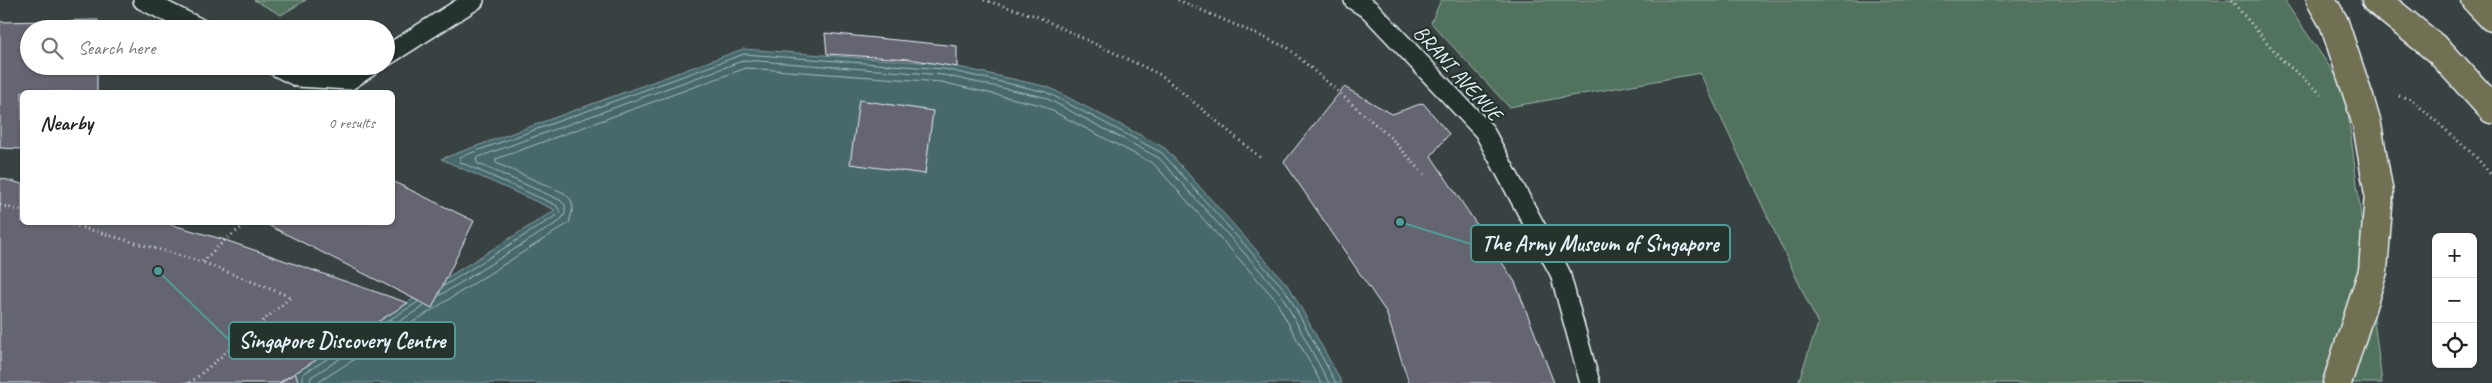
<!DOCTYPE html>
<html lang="en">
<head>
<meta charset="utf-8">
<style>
  body { margin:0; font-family:Caveat,sans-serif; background:#f6f6f6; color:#222 }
  .controls { position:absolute; right:15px; bottom:15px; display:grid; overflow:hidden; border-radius:8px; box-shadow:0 1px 4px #0004 }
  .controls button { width:45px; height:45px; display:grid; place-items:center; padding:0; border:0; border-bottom:1px solid #e0e0e0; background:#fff; color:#222; font:25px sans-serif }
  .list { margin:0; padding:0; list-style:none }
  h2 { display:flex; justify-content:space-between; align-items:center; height:65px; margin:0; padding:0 20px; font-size:21px }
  h2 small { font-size:16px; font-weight:400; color:#767676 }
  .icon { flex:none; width:28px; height:28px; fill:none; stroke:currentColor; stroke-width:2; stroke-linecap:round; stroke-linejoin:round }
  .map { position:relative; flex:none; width:2492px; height:383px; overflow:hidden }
  .search { position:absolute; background:#fff; box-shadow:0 1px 4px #0004; left:20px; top:20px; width:375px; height:55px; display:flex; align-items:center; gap:12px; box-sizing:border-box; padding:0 18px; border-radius:28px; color:#767676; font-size:19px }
  .panel { position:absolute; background:#fff; box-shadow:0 1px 4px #0004; left:20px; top:90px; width:375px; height:135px; border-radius:8px }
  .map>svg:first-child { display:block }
  .green { fill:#51735d; stroke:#9cb2aa }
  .water { fill:#46696c; stroke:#879fa4 }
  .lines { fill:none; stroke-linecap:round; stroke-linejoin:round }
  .shore { stroke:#a7bbc0; stroke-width:1 }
  .building { fill:#656572; stroke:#e8f1f8 }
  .lane-casing { stroke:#e8f1f8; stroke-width:22 }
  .primary-casing { stroke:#e8f1f8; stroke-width:31 }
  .highway-casing { stroke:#e8f1f8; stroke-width:31 }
  .path { stroke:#e8f1f8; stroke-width:3; stroke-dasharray:1 4; stroke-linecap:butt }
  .lane { stroke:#26332d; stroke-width:19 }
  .primary { stroke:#716f52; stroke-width:28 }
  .highway { stroke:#716f52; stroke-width:28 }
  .labels { text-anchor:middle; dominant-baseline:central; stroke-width:4.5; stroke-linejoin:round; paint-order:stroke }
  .street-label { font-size:21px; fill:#e8f1f8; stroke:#26332d }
  .leader { fill:none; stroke:#509b97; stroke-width:2 }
  .callout-dot { fill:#509b97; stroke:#26332d; stroke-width:2 }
  .callout { fill:#26332d; stroke:#509b97; stroke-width:2 }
  .callout-label { font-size:22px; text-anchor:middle; font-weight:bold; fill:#e8f1f8 }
</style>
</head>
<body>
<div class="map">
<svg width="2492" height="383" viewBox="0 0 2492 383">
  <rect width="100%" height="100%" fill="#394242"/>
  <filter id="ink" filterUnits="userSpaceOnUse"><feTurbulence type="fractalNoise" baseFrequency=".02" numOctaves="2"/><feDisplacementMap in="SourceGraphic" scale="10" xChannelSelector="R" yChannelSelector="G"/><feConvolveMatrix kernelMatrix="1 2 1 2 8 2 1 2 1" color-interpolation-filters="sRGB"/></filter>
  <g filter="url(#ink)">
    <path class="green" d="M 254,0 L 306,0 L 281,15 Z
      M 1441,0 L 2284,0 L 2345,89 L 2382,383 L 1798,383 L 1818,324 L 1700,73 L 1509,107 L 1431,23 Z"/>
    <path class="water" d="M 743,49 L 945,64 L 1048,87 L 1165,148 L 1290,288 L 1342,383 L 299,383 L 295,373 L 555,210 L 441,159 Z"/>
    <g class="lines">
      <path class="shore" d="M 444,286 L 557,215 L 560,211 L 556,205 L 460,162 L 460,157 L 744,54 L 944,69 L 1046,92 L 1162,153 L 1286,291 L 1336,383
        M 439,296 L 560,221 L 565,214 L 565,205 L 560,200 L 477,163 L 476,158 L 745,60 L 943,75 L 1044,97 L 1159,158 L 1281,294 L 1329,383
        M 303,383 L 303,374 L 418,302
        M 310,383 L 311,377 L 424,306
        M 317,383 L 569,223 L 573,208 L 571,200 L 564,193 L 496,163 L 496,159 L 746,68 L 941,82 L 1041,105 L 1154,164 L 1275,299 L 1321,383"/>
    </g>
    <path class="building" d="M 98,20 L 98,29 L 29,29 L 29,66 L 97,66 L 97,92 L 22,92 L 22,149 L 0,148 L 0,22 Z
      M 825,33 L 957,46 L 957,67 L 909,59 L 827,54 Z
      M 1344,87 L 1392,114 L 1423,103 L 1449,134 L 1431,156 L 1515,282 L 1554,383 L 1409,383 L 1386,312 L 1284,162 Z
      M 859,100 L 933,111 L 925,174 L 850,164 Z
      M 0,178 L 22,184 L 22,222 L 162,222 L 225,240 L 408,303 L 279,383 L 0,383 Z
      M 392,181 L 474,221 L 432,308 L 262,222 L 392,222 Z
      M 295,373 L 299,383 L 279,383 Z"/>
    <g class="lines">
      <defs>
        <path id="lane" d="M 143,0 L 201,29
          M 1354,0 L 1370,10 L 1484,131 L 1560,273 L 1590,383
          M 386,56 L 474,0
          M 276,66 L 298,77 L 349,80 L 370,66"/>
        <path id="primary" d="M 2376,0 L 2440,52 L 2492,109
          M 2476,0 L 2492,17"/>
        <path id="highway" d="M 2321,0 L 2334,23 L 2360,101 L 2367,125 L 2379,194 L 2373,271 L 2337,383"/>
      </defs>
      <use href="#lane" class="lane-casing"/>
      <use href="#primary" class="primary-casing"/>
      <use href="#highway" class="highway-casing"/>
      <path class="path" d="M 984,0 L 1036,16 L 1161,75 L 1262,159
        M 1178,0 L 1288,48 L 1391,138 L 1424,174
        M 2231,0 L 2282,60 L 2321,94
        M 2399,96 L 2411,99 L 2476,157 L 2492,176
        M 0,205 L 22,211
        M 63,222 L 202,262 L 225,240 L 249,222
        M 190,383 L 291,297 L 202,262"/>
      <use href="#lane" class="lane"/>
      <use href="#primary" class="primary"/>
      <use href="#highway" class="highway"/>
    </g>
  </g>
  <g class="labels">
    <g class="street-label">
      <text transform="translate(1458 73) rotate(48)">BRANI AVENUE</text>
    </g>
  </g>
  <path class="leader" d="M1400 222L1471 244M158 271L229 340"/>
  <g class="callout-dot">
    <circle cx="1400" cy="222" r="5"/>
    <circle cx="158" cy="271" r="5"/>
  </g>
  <g class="callout">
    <rect x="1471" y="225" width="259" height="37" rx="5"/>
    <rect x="229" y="322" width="226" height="37" rx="5"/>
  </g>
  <g class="callout-label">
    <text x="1600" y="251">The Army Museum of Singapore</text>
    <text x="342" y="348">Singapore Discovery Centre</text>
  </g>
</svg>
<div class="controls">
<button>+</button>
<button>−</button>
<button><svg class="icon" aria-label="locate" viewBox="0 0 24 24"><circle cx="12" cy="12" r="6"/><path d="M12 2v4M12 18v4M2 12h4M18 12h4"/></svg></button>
</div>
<div class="search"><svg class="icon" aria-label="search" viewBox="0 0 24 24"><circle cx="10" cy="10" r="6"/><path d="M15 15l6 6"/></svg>Search here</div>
<section class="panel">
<h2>Nearby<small>0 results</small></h2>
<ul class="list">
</ul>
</section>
</div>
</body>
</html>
